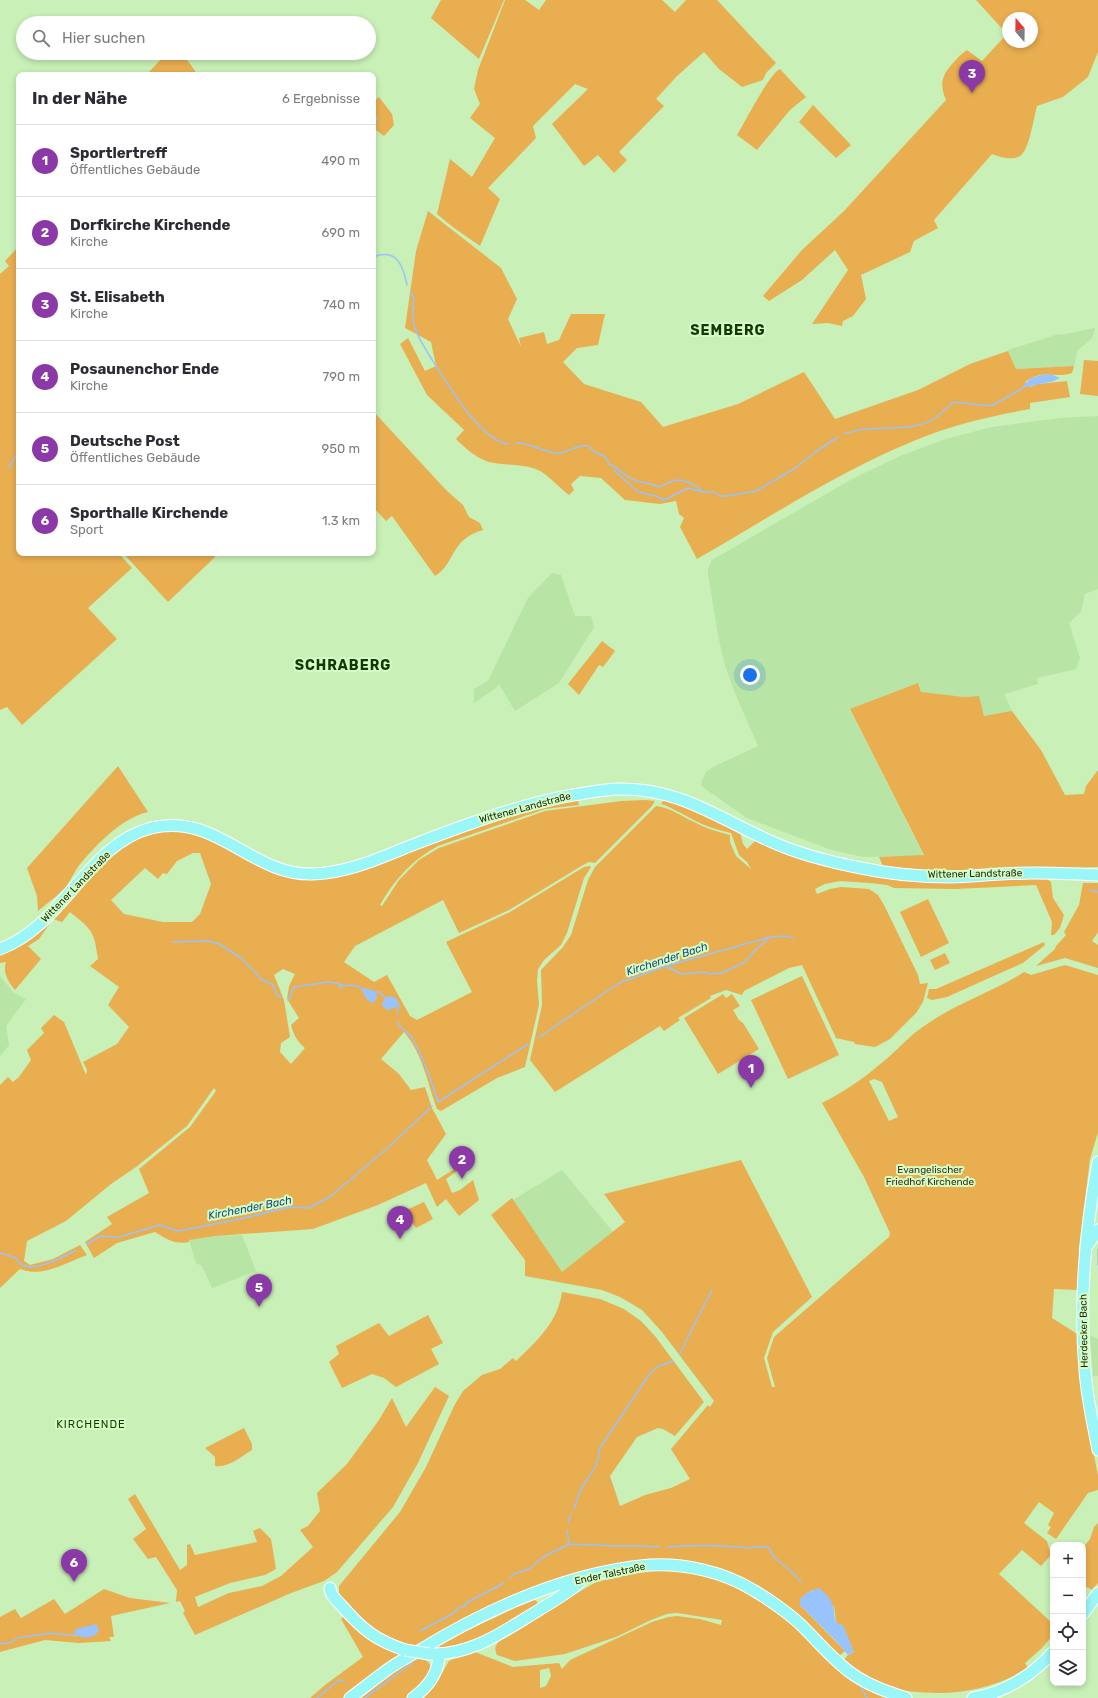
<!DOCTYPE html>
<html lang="de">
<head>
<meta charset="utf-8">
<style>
  body { margin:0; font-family:Rubik,sans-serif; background:#f7f7f7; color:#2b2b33 }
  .controls { position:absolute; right:12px; bottom:12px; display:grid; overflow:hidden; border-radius:8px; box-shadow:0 2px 6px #0003 }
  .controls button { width:36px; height:36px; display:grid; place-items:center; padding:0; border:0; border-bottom:1px solid #e1e1e2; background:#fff; color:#2b2b33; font:20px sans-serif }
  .compass { position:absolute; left:1002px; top:12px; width:36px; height:36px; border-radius:50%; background:#fff; box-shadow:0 2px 6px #0003; rotate:340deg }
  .you { position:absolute; left:750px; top:675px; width:14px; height:14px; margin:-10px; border:3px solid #fff; border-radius:50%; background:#1a73e8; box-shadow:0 0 0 6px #1a73e833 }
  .badge { display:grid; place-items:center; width:26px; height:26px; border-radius:50%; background:#8c39a8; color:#fff; font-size:13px; font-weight:700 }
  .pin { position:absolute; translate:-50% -33px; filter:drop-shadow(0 1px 2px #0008) }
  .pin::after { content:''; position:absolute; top:21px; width:14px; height:12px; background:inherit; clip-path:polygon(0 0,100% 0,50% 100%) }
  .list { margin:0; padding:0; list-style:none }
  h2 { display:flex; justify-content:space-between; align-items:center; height:52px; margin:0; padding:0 16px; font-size:17px }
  h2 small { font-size:13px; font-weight:400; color:#7c7c81 }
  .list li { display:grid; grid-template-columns:26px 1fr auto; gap:12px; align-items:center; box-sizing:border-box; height:72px; padding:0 16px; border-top:1px solid #e1e1e2 }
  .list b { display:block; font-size:15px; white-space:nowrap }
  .list p { margin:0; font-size:13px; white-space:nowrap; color:#7c7c81 }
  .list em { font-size:13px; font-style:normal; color:#7c7c81 }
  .icon { flex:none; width:22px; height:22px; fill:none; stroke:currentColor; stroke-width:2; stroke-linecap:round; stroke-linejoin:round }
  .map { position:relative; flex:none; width:1098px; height:1698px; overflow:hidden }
  .search { position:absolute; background:#fff; box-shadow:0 2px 6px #0003; left:16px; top:16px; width:360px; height:44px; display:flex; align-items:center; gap:10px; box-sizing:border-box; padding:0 14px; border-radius:22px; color:#7c7c81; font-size:15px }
  .panel { position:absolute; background:#fff; box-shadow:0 2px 6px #0003; left:16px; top:72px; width:360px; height:484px; border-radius:8px }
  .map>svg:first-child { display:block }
  .built { fill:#b8e4a5 }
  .green { fill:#e9ae50; fill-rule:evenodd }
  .water { fill:#99c3fd }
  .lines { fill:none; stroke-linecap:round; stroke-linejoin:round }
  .stream { stroke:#99c3fd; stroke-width:1.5 }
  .major-casing { stroke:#fff; stroke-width:13 }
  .major { stroke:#9af6f7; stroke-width:11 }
  .major-bridge-casing { stroke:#fff; stroke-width:13; stroke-linecap:butt }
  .major-bridge { stroke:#9af6f7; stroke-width:11 }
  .labels { text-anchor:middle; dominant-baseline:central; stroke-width:4; stroke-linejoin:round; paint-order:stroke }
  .street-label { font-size:10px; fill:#172510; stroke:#d5fec4 }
  .park-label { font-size:10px; fill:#3b2d1a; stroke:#d5fec4 }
  .water-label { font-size:11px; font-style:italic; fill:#174681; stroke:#d5fec4 }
  .neighbourhood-label { font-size:11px; letter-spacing:1px; fill:#163702; stroke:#d5fec4 }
  .district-label { font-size:14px; font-weight:bold; letter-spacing:1px; fill:#163702; stroke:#d5fec4 }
</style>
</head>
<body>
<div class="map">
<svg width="1098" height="1698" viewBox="0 0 1098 1698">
  <rect width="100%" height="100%" fill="#c8f0b7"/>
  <path class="built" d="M 1095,328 L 1092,338 L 1078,350 L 1074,366 L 1016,369 L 1008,350 L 1059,334 L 1061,335 Z
    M 1098,416 L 1098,589 L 1085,594 L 1081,612 L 1069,623 L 1080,658 L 1076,669 L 1037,678 L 1038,684 L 1004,694 L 1012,711 L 984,717 L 979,696 L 965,697 L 921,692 L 850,710 L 924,856 L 863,857 L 829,849 L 747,818 L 701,786 L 702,780 L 706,772 L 713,767 L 758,746 L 734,691 L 724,662 L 718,635 L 708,574 L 708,569 L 712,560 L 852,479 L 900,456 L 946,439 L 992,427 L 1060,418 Z
    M 552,573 L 561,575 L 575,616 L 591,616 L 594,627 L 559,683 L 515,711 L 499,684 L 496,688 L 474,703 L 474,689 L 488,681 L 528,598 Z
    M 0,976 L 13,992 L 26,999 L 6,1026 L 9,1045 L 0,1056 Z
    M 562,1170 L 613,1232 L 562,1272 L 513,1200 Z
    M 242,1235 L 256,1271 L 212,1288 L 202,1266 L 196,1263 L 189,1240 L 215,1236 Z
    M 1090,1335 L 1098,1339 L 1098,1376 L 1093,1376 Z"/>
  <path class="green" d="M 441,0 L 504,0 L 479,59 L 431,18 Z
    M 505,0 L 525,0 L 539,10 L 546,0 L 662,0 L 675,12 L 686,0 L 717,0 L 776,63 L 766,73 L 763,80 L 742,87 L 719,69 L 704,52 L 677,76 L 656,99 L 664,106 L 619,152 L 627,160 L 614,173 L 598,155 L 584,166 L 552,124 L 588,89 L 575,84 L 533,126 L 536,138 L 488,188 L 500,199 L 480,246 L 454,228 L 437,214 L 450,159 L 472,177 L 495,138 L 470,118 L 480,104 L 474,89 L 478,70 Z
    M 976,0 L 1098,0 L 1098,52 L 1088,77 L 1063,97 L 1037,106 C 1034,117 1029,151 1020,156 C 1011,161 1000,157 992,154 L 934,220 L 938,228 L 914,241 L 910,252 L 861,275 L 866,299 L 853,316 L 843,321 L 842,326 L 828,323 L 812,324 L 848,270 L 835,250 L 802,280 L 769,301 L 763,296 L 802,250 L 844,211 L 946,100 C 939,84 942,75 953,63 C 957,58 961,54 967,50 L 982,61 L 1007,34 ZM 1008,18 L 1032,18 L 1032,42 L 1008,42 Z
    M 167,53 L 182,53 L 198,75 L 146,75 Z
    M 780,69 L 806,97 L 790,110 L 757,150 L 737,135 C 745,122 769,74 780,69 Z
    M 379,97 L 392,114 L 394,125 L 384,136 L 373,128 L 373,102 Z
    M 813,105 L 851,145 L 836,158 L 799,122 Z
    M 428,211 L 501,268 L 517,299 L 508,319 L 521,347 L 519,338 L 544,332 L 547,344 L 559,340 L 571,314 L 605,314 L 598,345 L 577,348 L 563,362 L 584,384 L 641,402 L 663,427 L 738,404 L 804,372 L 835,419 L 918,390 L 970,364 L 1008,351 L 1016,369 L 1074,366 L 1072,373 C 1055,379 1044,368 1025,382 L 1029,384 L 1030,387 L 1038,384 L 1067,381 L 1070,397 L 1030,403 L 1030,409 C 991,416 952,425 916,440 C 839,471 769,518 697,559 L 680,527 L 684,518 L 679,514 L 676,501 L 660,504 L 625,500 L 601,478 L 580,476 L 571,484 L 574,490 L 569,495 C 561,489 546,473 538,470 C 522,463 504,466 489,462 C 476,458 465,448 456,439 L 464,430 L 427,395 L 400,344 L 408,338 L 425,371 L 436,366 L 431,342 L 405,328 L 416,251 Z
    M 19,246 L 19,553 L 118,553 L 132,568 L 88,608 L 117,639 L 22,725 L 7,707 L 0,710 L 0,274 L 9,266 L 5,261 Z
    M 1084,360 L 1098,361 L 1098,396 L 1080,394 Z
    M 373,411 L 446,490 L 463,505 L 469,517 L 480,523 L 483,530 C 450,539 456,563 435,576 L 392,516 L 386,521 L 373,507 Z
    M 123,553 L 212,553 L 215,557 L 168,602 Z
    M 602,641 L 615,651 L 603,667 L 599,665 L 579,695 L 568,684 Z
    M 918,683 L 921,692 L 965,697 L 979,696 L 984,716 L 1012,711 L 1041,750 L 1065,795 L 1084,794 L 1086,786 L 1098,770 L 1098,867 L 942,871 L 883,866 L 879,857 L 924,855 L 850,709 Z
    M 118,766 L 148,812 C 122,818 98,843 81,863 C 74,871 71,881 64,889 C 56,897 46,904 38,911 L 37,896 L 27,868 Z
    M 577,797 L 579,805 L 545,809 L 438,846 C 413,859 394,880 380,905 L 382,906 L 399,880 L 419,860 L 439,848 L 545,811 L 621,801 L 646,800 L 655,801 L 652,806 L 595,863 L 589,862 L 583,865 L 509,910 L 459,933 L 443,900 L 355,946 L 344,962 L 374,982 L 387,975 L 410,1016 L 417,1020 L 472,992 L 446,942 L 510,912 L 584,867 L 589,866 L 591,867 L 584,878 L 567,933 L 561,945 L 544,960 L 538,969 L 537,980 L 539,1005 L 525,1067 L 497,1078 L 441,1111 L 437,1109 C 427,1082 423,1054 404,1032 L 381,1059 L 399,1074 L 411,1090 L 425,1087 L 432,1108 L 446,1134 L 427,1160 L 437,1180 L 464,1163 L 465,1165 L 446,1179 L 452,1193 L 460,1190 L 473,1180 L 479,1200 L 459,1216 L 446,1199 L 437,1207 L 426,1183 L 378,1205 L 313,1229 L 215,1236 L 189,1240 L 189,1242 C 176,1245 166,1239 155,1232 L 117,1243 L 94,1258 L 85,1242 L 112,1224 L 107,1217 L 149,1193 L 139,1169 L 190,1127 L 216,1091 L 214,1088 L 187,1126 L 136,1167 L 111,1184 L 66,1221 L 27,1241 L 24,1261 L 30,1265 L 53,1259 L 80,1245 L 87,1255 C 65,1263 43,1278 20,1269 L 0,1288 L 0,1085 L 8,1077 L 13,1082 L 19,1077 L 31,1060 L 27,1050 L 44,1033 L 41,1028 L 54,1015 L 64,1022 L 86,1075 L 87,1070 L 83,1062 L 117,1044 L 129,1027 L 108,1005 L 119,987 L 90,966 L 98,959 C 94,930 92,930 70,912 L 62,922 L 53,919 L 39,939 L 28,946 L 41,959 L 15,990 C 9,983 2,972 6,962 L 0,963 L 0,953 L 111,855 C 138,833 167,824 202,835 C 213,838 224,846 234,852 C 252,862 270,873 290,877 C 299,878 309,877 318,877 L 505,815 ZM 193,853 L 200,853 L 211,884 L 200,914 L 192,922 L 163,922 L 124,914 L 111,900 L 145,868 L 158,879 L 163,873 L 167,874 L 177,861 ZM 283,969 L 295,974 L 289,986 L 287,999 L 299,1018 L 291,1025 C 294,1036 297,1041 305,1048 L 291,1064 L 280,1052 L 281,1043 L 290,1037 L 284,1000 L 274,975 Z
    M 665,798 L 690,806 L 740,832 L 743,844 L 747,849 L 756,840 L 801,859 L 863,874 L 991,880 L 1046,878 L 1051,882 L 1053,898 L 1064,915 L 1060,928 L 1054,935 L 1051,935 L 1052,922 L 1036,885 L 955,889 L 894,888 L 887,885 L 870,883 L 840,881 L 825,884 L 815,889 L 817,894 L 830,889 L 841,887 L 869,889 L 878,895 L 885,907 L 918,975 L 920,984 L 928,983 L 923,1002 L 916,1013 L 890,1039 L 875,1047 L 855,1044 L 854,1042 L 836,1038 L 802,965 L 789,968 L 744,991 L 742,995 L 726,990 L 710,996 L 711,998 L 678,1018 L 680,1020 L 664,1031 L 660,1026 L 555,1092 L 530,1060 L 542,1005 L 541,970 L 563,947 L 571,935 L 588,880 L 595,867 L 656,806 C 671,808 681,816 694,822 C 705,828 718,832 730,835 L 730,842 L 736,856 L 751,869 L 747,862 L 739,855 L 731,833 C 718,830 704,826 692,819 C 682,814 673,808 661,804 Z
    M 1083,883 L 1098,883 L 1098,932 L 1092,941 L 1098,945 L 1098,968 L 1065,958 L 1036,966 L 1055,949 L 1056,946 L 1066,935 L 1064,932 L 1079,905 Z
    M 928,899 L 949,943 L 921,957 L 900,912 Z
    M 1044,942 L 1045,945 L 1023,963 L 998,974 L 947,997 L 932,1000 L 927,998 L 929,989 L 936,989 Z
    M 945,953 L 950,963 L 935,970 L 930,960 Z
    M 1065,965 L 1098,975 L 1098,1132 L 1090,1159 L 1079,1247 L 1078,1290 L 1054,1289 L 1052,1318 L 1079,1335 L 1085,1408 L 1098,1476 L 1098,1490 L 1088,1493 L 1056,1539 L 1047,1533 L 1051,1527 L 1048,1525 L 1054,1513 L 1039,1502 L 1024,1523 L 1047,1541 L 1051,1555 L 1041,1566 L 1022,1550 L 999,1574 L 1050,1621 L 1053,1619 L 1053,1635 L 1042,1648 L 1025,1663 L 1028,1668 C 984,1695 935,1698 885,1687 C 873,1682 854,1669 843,1661 L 848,1655 L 854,1652 L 836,1621 L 834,1607 L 812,1590 L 800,1599 L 800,1605 L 845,1651 L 838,1657 L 801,1621 L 702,1565 L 605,1568 L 416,1647 L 407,1646 L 374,1632 L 344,1602 L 339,1593 L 339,1586 L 400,1512 L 426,1467 L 455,1404 L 463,1391 L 482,1375 L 500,1369 L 513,1358 L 516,1361 C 537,1341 558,1322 562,1292 L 600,1299 L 624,1309 L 641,1321 L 655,1336 L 704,1402 L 675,1436 L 663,1429 L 658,1428 L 637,1437 L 610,1476 L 620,1506 L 645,1495 L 671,1488 L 690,1479 L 671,1449 L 708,1405 L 710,1407 L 714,1401 L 662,1332 L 642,1310 L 620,1297 L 602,1290 L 525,1276 L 525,1260 L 491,1215 L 512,1198 L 562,1272 L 625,1222 L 604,1194 L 741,1160 L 812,1297 L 773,1332 L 764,1358 L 772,1387 L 775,1387 L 767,1358 L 774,1337 L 889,1237 L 890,1233 L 864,1177 L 822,1103 C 848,1090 871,1073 892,1054 C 903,1044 914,1032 927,1024 C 957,1003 993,992 1024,972 L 1031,975 ZM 874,1079 L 882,1082 L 898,1117 L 889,1121 L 869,1081 Z
    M 802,976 L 839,1055 L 788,1079 L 751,1000 Z
    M 723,994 L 726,998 L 732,994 L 740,1006 L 733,1010 L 739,1020 L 743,1023 L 759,1049 L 718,1074 L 684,1018 Z
    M 424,1202 L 433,1219 L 416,1228 L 404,1211 Z
    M 428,1315 L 443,1343 L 431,1349 L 439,1364 L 396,1387 L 384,1378 L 372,1374 L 342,1388 L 329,1362 L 339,1354 L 336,1346 L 379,1323 L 389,1336 Z
    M 435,1387 L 449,1396 L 418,1463 L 393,1507 L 337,1572 L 324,1581 L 291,1593 L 195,1635 L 183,1613 L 185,1611 L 180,1601 L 176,1602 L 177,1590 L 156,1557 L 148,1559 L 133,1539 L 146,1529 L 128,1499 L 135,1494 L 180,1570 L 187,1565 L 187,1545 L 190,1544 L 195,1555 L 257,1542 L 253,1531 L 260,1528 L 271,1539 L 276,1569 L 265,1575 L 230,1583 L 195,1597 L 198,1607 L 229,1593 L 262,1586 L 281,1576 L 313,1547 L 300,1530 L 308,1526 L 320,1511 L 317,1493 L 347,1464 L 379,1420 L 392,1398 L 406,1427 Z
    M 244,1428 L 252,1444 L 252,1450 C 240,1457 229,1468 215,1466 L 215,1457 L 205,1448 Z
    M 1098,1523 L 1098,1583 L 1092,1590 L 1087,1587 L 1083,1592 L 1083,1548 L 1090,1539 L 1094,1527 Z
    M 651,1570 C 685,1571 721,1575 751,1592 C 758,1596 765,1602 771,1606 C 790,1620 807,1635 825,1651 C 845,1670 864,1690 891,1698 L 420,1698 L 438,1680 L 449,1661 L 453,1659 L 475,1652 L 513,1667 L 559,1663 L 562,1669 L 570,1660 L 652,1622 L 668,1617 L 677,1616 L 700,1619 L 721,1625 L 722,1620 L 677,1613 L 667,1614 L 651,1620 L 616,1637 L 565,1654 L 515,1661 L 497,1655 C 493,1645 497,1646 500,1639 L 596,1582 ZM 549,1668 L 551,1676 L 546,1686 L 540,1688 L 540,1670 Z
    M 104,1589 L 130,1598 L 170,1603 L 111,1616 L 114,1637 L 109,1637 L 111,1641 L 79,1643 L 45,1640 L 0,1652 L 0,1617 L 15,1609 L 21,1618 L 54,1599 L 65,1614 Z
    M 535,1600 L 539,1604 C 519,1617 457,1658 434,1649 L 445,1641 L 517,1607 Z
    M 344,1617 L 369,1640 L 401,1654 L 342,1698 L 310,1698 L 325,1685 L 363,1657 L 341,1619 Z
    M 413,1658 C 418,1658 425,1659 428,1662 C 438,1672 415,1692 408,1698 L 356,1698 Z"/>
  <path class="water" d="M 1051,374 L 1060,378 L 1054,381 L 1022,388 C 1029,376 1039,375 1051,374 Z
    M 360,987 L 375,991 L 377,996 L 375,1002 C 366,1004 365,994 360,987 Z
    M 390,996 L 396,998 L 399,1004 L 397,1007 L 388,1010 L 383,1007 L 382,1004 L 385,998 Z
    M 819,1588 C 825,1593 831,1598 833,1606 C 835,1612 833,1618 838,1624 L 843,1625 L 854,1652 L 848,1655 L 836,1641 L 800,1605 L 800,1599 L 808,1592 Z
    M 96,1624 L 99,1630 C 95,1640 80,1639 74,1633 L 76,1629 Z"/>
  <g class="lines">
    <path class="stream" d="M 376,117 L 377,120
      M 373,257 C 396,248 403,264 407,285
      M 411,293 L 414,298 C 413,308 411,318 415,328 C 418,338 424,346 429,355 C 444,378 480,442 509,444
      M 844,433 C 852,433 858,429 865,429 C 886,427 917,431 935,418 C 941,414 947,407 954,402 L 991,406 L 1022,389 L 1022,388
      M 516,443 C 531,442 543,453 558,453 C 569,453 576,444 588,446 L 596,453 L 605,456 L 609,464 C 619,468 625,476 634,480 C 642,483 651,483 659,487 C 664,485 671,481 677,480 C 686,480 698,485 702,492 L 714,492 L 720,496 L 726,496 L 756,491 L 794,469 L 815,452 L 838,437
      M 9,468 L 14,458 L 19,454
      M 614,470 L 638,492 L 656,496 L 664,500 L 688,488 L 702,492
      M 1091,890 L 1098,892
      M 173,942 L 208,941 L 219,944 L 241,958 L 261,979 L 273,985 L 277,995 L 281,997
      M 666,966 L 681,974 L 703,972 L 712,974 L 722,973 L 745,962 L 756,949 L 770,937
      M 339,985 L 341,989
      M 376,992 L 380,992 L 385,998
      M 288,1000 C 293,996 290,990 295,987 L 328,982 L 336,983 L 344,986 L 350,985 L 360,987
      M 397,1014 L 399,1005
      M 397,1022 C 400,1029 408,1031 412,1038 C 424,1059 431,1079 438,1102 L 528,1044
      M 538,1038 L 619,983 L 666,966 L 770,937 L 785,936 L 793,938
      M 87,1244 L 101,1236 L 119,1237 L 160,1225 L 178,1231 L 240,1219 L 290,1207 L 309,1208 L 331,1196 L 391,1145 L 432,1106
      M 1098,1249 L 1098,1265
      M 0,1253 L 16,1258 C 24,1279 63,1257 76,1250
      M 680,1353 L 712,1290
      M 574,1509 C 577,1503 577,1497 580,1491 C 587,1478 600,1466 599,1449 L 651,1372 L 659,1366 L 673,1361
      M 568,1522 L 571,1514
      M 567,1530 L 569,1543
      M 667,1547 C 695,1544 723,1546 752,1548 L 753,1547 L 768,1547 L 775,1558 L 791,1571 L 801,1582
      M 509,1578 L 516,1573 L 529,1569 L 543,1557 L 569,1544 L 619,1546 L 645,1546 L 656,1547 L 659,1546
      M 420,1631 L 454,1613 L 459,1607 L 466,1606 L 466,1603 L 504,1583
      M 0,1644 L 12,1642 L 17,1638 L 52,1633 L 77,1636
      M 861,1687 L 867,1698
      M 317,1698 L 339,1680 L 344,1681
      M 365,1698 L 412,1663"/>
    <defs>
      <path id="major" d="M 0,949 C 63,926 88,844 151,828 C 217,812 251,876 313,874 C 349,873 382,857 415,844 C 470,823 526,802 585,793 C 597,791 609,789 620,789 C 679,788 718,818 770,841 C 798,854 830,862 861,868 C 889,874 920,877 950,877 C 977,876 1005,873 1033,873 C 1054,873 1076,874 1098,875
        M 1098,1162 C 1085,1231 1079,1301 1085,1371 C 1087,1398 1093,1424 1098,1450
        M 1087,1246 L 1098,1230
        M 330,1588 C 330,1596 337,1600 342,1606 C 362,1629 375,1640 405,1650
        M 1083,1614 L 1098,1593
        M 429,1654 C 471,1656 504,1631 539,1610 C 553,1601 569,1593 582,1580
        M 350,1698 C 361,1690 372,1681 383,1673 C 394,1664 408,1657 420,1650 C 489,1608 569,1572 650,1565 C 684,1563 724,1572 753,1590 C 767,1598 788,1613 799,1623 C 818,1641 833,1661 854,1675 C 870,1686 888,1692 906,1698
        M 413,1698 C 428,1687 439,1673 439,1654
        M 973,1698 C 1004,1693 1033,1675 1053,1652"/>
    </defs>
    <use href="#major" class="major-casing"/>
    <use href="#major" class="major"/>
    <defs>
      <path id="major-bridge" d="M 405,1650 L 429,1654"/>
    </defs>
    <use href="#major-bridge" class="major-bridge-casing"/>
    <use href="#major-bridge" class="major-bridge"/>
  </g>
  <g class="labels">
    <g class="street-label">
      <text transform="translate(525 808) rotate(-15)">Wittener Landstraße</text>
      <text transform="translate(975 874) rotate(-1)">Wittener Landstraße</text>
      <text transform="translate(76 887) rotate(-46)">Wittener Landstraße</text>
      <text transform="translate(1084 1331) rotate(-91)">Herdecker Bach</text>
      <text transform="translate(610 1574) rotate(-12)">Ender Talstraße</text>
    </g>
    <g class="park-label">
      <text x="930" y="1170">Evangelischer<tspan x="930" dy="12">Friedhof Kirchende</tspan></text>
    </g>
    <g class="water-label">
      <text transform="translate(667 959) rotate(-18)">Kirchender Bach</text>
      <text transform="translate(250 1208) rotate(-11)">Kirchender Bach</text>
    </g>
    <g class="neighbourhood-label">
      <text x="91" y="1424">KIRCHENDE</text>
    </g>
    <g class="district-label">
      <text x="728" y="330">SEMBERG</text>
      <text x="343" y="665">SCHRABERG</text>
    </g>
  </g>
</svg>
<div class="controls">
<button>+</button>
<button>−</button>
<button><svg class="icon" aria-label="locate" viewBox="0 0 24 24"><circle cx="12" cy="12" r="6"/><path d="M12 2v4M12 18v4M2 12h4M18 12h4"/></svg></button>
<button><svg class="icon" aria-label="layers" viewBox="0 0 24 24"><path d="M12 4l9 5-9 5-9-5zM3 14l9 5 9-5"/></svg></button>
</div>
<svg class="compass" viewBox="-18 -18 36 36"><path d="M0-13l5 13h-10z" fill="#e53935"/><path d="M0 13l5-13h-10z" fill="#7c7c81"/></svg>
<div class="you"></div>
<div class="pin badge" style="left:751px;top:1088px">1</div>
<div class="pin badge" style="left:462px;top:1179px">2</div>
<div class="pin badge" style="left:972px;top:93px">3</div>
<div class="pin badge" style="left:400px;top:1239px">4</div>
<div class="pin badge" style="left:259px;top:1307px">5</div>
<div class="pin badge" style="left:74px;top:1582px">6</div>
<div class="search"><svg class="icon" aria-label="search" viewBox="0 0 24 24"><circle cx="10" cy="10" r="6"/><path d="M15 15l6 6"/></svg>Hier suchen</div>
<section class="panel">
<h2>In der Nähe<small>6 Ergebnisse</small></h2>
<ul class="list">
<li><span class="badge">1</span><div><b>Sportlertreff</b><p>Öffentliches Gebäude</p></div><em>490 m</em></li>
<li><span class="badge">2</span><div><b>Dorfkirche Kirchende</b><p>Kirche</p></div><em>690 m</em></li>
<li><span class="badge">3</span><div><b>St. Elisabeth</b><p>Kirche</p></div><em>740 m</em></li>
<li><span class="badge">4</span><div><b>Posaunenchor Ende</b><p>Kirche</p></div><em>790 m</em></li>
<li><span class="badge">5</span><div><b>Deutsche Post</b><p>Öffentliches Gebäude</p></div><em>950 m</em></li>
<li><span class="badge">6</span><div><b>Sporthalle Kirchende</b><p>Sport</p></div><em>1.3 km</em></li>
</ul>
</section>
</div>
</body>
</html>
